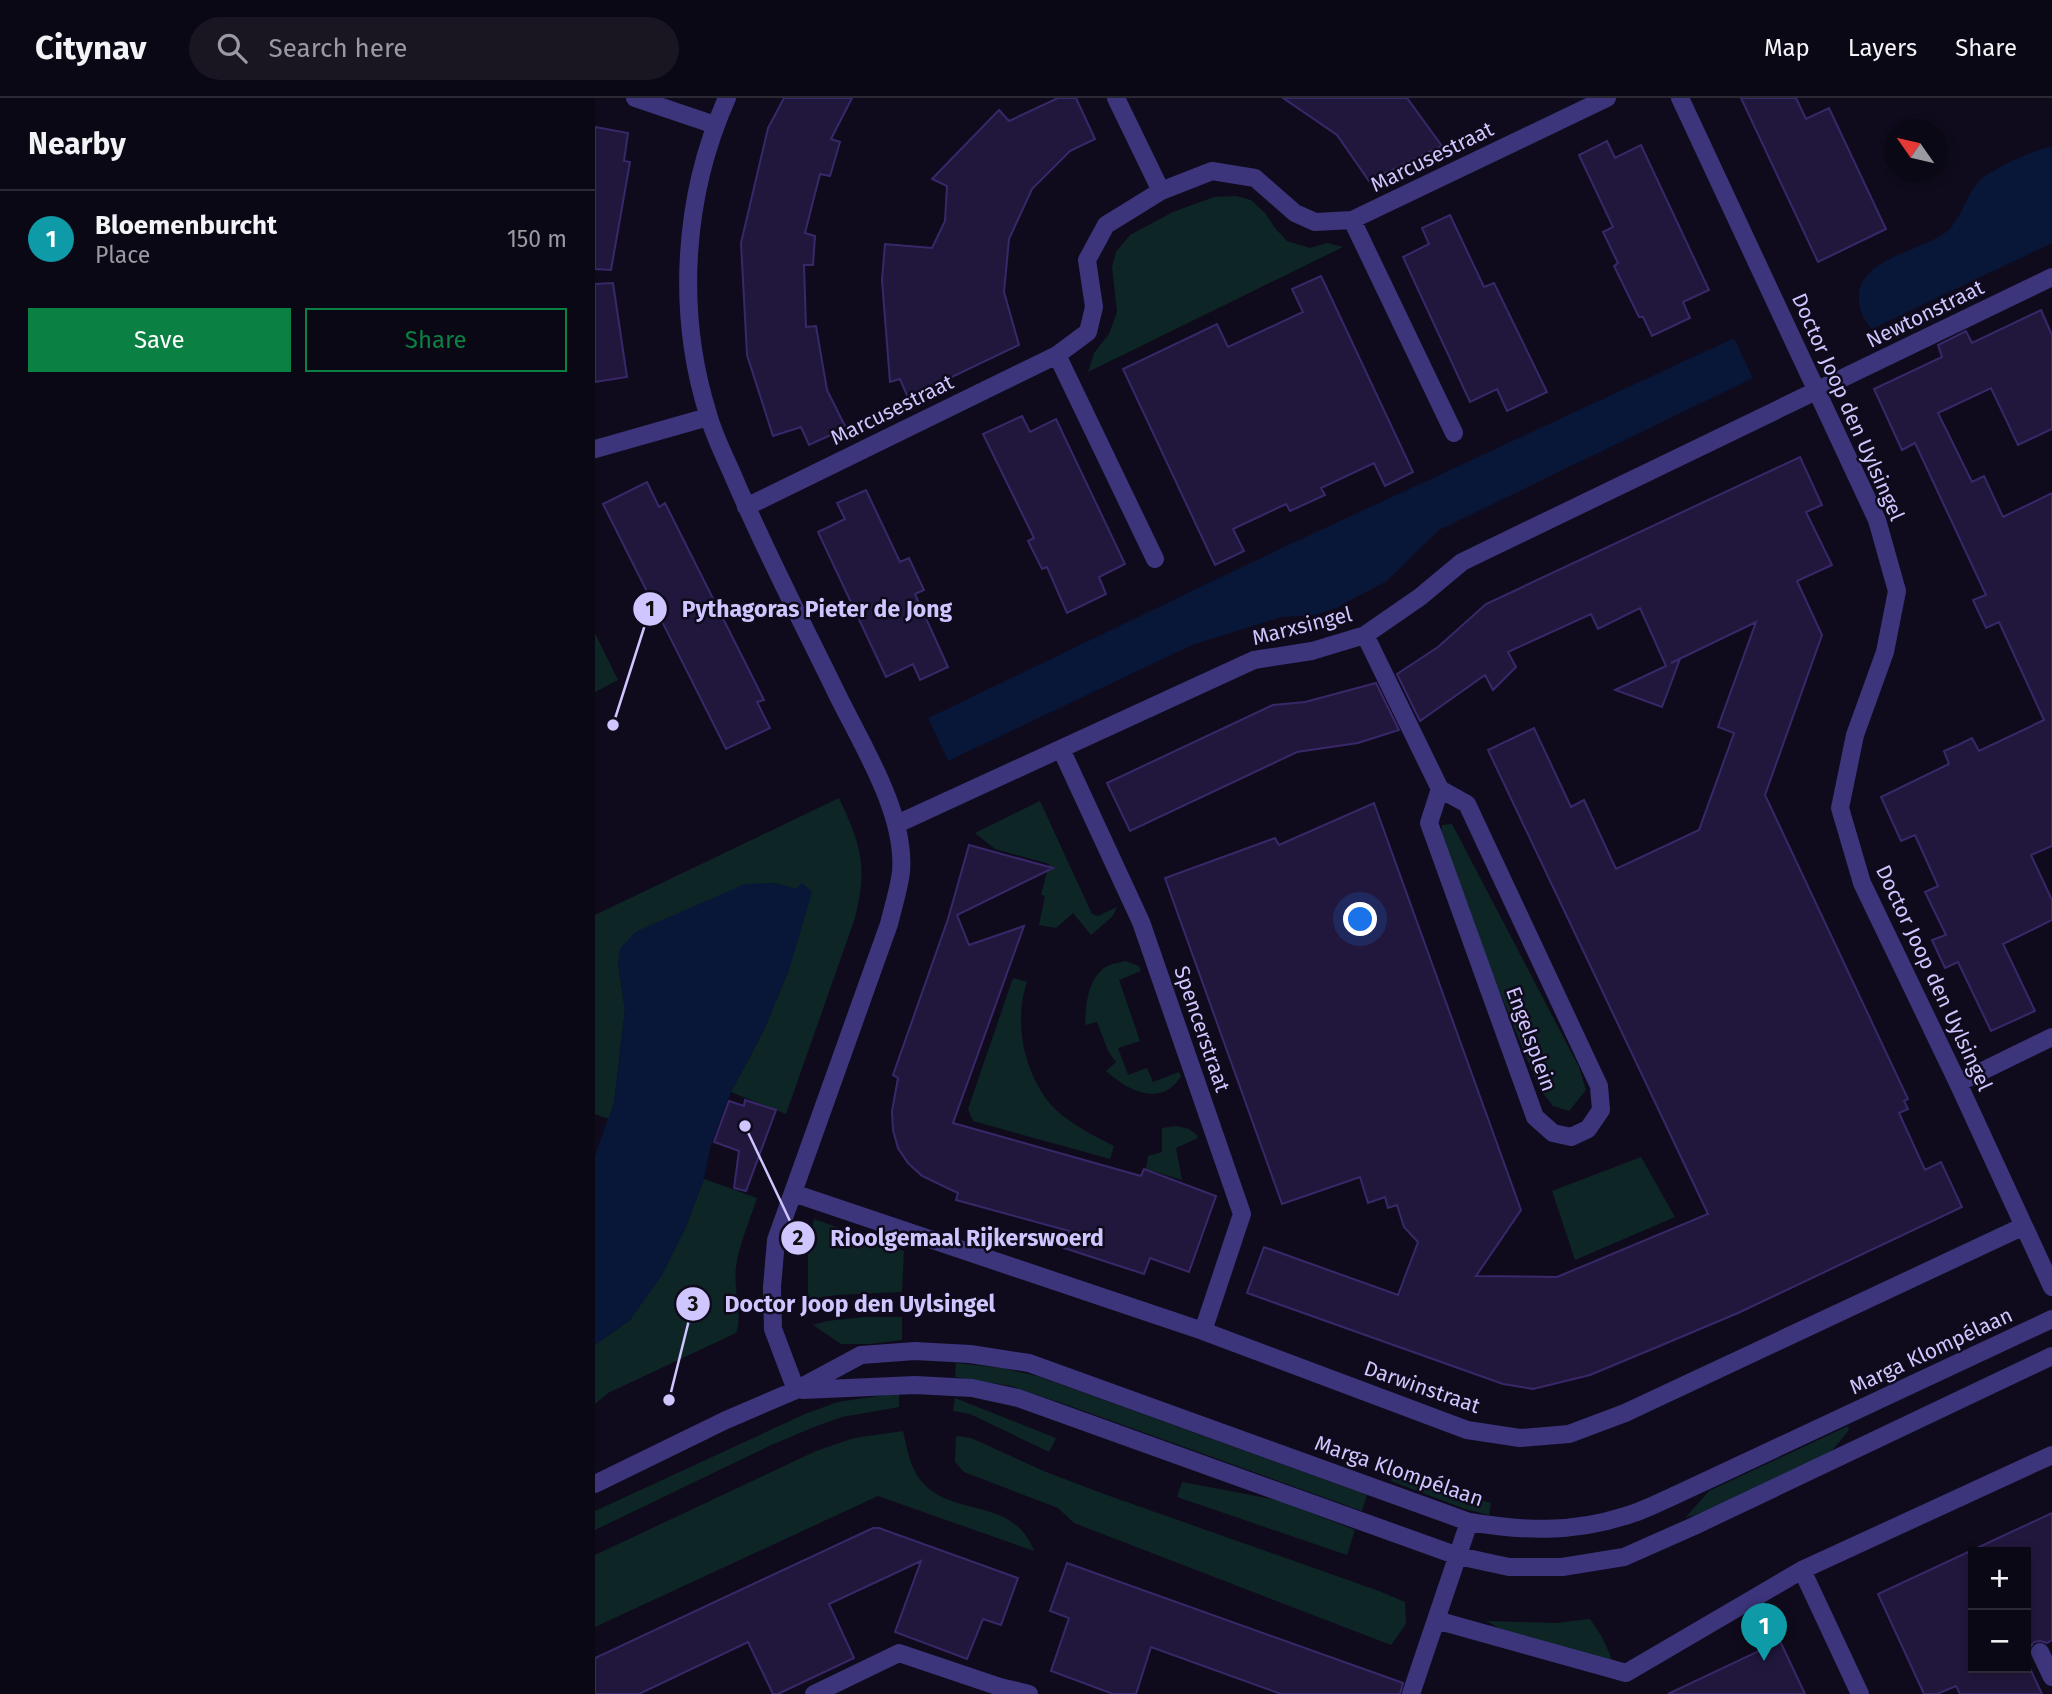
<!DOCTYPE html>
<html lang="en">
<head>
<meta charset="utf-8">
<style>
  body { margin:0; font-family:"Fira Sans",sans-serif; background:#191622; color:#f1f3f6 }
  .controls { position:absolute; right:21px; bottom:21px; display:grid; overflow:hidden; border-radius:0px; box-shadow:0 4px 10px #0003 }
  .controls button { width:63px; height:63px; display:grid; place-items:center; padding:0; border:0; border-bottom:2px solid #2b2934; background:#0b0815; color:#f1f3f6; font:35px sans-serif }
  .compass { position:absolute; left:1289px; top:21px; width:63px; height:63px; border-radius:50%; background:#0b0815; box-shadow:0 4px 10px #0003; rotate:304deg }
  .you { position:absolute; left:766px; top:822px; width:24px; height:24px; margin:-18px; border:5px solid #fff; border-radius:50%; background:#1a73e8; box-shadow:0 0 0 10px #1a73e833 }
  .badge { display:grid; place-items:center; width:46px; height:46px; border-radius:50%; background:#0b8043; color:#fff; font-size:23px; font-weight:700 }
  .pin { position:absolute; translate:-50% -58px; filter:drop-shadow(0 2px 4px #0008) }
  .pin::after { content:''; position:absolute; top:37px; width:24px; height:21px; background:inherit; clip-path:polygon(0 0,100% 0,50% 100%) }
  .list { margin:0; padding:0; list-style:none }
  h2 { display:flex; justify-content:space-between; align-items:center; height:91px; margin:0; padding:0 28px; font-size:30px }
  h2 small { font-size:23px; font-weight:400; color:#9a9aa0 }
  .list li { display:grid; grid-template-columns:46px 1fr auto; gap:21px; align-items:center; box-sizing:border-box; height:98px; padding:0 28px; border-top:2px solid #2b2934 }
  .list b { display:block; font-size:26px; white-space:nowrap }
  .list p { margin:0; font-size:23px; white-space:nowrap; color:#9a9aa0 }
  .list em { font-size:23px; font-style:normal; color:#9a9aa0 }
  .actions { display:flex; gap:14px; padding:21px 28px }
  .actions a { flex:1; padding:16px 0; border:2px solid #0b8043; border-radius:0px; text-align:center; font-size:24px; color:#0b8043 }
  .actions .main { background:#0b8043; color:#fff }
  .icon { flex:none; width:38px; height:38px; fill:none; stroke:currentColor; stroke-width:2; stroke-linecap:round; stroke-linejoin:round }
  .map { position:relative; flex:none; width:1457px; height:1596px; overflow:hidden }
  header { display:flex; align-items:center; gap:42px; box-sizing:border-box; height:98px; padding:0 35px; background:#0b0815; border-bottom:2px solid #2b2934 }
  header strong { font-size:33px }
  nav { display:flex; gap:38px; margin-inline-start:auto; font-size:24px }
  .search { width:490px; height:63px; background:#191622; display:flex; align-items:center; gap:18px; box-sizing:border-box; padding:0 24px; border-radius:38px; color:#9a9aa0; font-size:26px }
  main { display:flex }
  aside { flex:1; background:#0b0815 }
  .map>svg:first-child { display:block }
  .green { fill:#0e2526 }
  .water { fill:#081638 }
  .building { fill:#21173d; stroke:#392869; stroke-width:2 }
  .lines { fill:none; stroke-linecap:round; stroke-linejoin:round }
  .minor { stroke:#3c357c; stroke-width:18 }
  .labels { text-anchor:middle; dominant-baseline:central; stroke-width:5; stroke-linejoin:round; paint-order:stroke }
  .street-label { font-size:21px; fill:#d0c6ff; stroke:#0f0b1c }
  .leader { fill:none; stroke:#d0c6ff; stroke-width:2.5 }
  .callout-dot { fill:#d0c6ff; stroke:#0f0b1c; stroke-width:2.5 }
  .mark-label { font-size:21px; text-anchor:middle; font-weight:bold; fill:#111 }
  .callout-label { font-size:23px; text-anchor:middle; font-weight:bold; fill:#d0c6ff; stroke:#0f0b1c; stroke-width:5; stroke-linejoin:round; paint-order:stroke }
</style>
</head>
<body>
<header>
<strong>Citynav</strong>
<div class="search"><svg class="icon" aria-label="search" viewBox="0 0 24 24"><circle cx="10" cy="10" r="6"/><path d="M15 15l6 6"/></svg>Search here</div>
<nav><a>Map</a><a>Layers</a><a>Share</a></nav>
</header>
<main>
<aside>
<h2>Nearby<small></small></h2>
<ul class="list">
<li><span class="badge" style="background:#0f9aa8">1</span><div><b>Bloemenburcht</b><p>Place</p></div><em>150 m</em></li>
</ul>
<div class="actions"><a class="main">Save</a><a>Share</a></div>
</aside>
<div class="map">
<svg width="1457" height="1596" viewBox="0 0 1457 1596">
  <rect width="100%" height="100%" fill="#0f0b1c"/>
  <path class="green" d="M 641,98 L 656,102 L 670,115 L 680,130 L 692,143 L 715,150 L 732,145 L 748,149 L 493,274 L 499,255 L 514,236 L 522,214 L 517,169 L 521,154 L 535,137 L 578,114 L 619,99 Z
    M 0,535 L 23,582 L 0,594 Z
    M 244,700 C 266,748 273,767 260,820 L 191,1016 L 136,994 L 168,934 L 195,869 L 201,791 L 178,785 L 23,865 L 30,912 L 19,1004 L 14,1021 L 0,1016 L 0,817 Z
    M 445,703 L 497,816 L 503,818 L 522,809 L 517,819 L 496,837 L 478,815 L 461,830 L 444,827 L 450,798 L 446,797 L 454,766 L 400,751 L 380,735 Z
    M 857,726 L 984,969 L 991,992 L 974,1013 L 958,1008 L 944,990 L 852,765 L 846,738 L 847,727 Z
    M 530,863 L 544,868 L 546,873 L 524,882 L 545,943 L 523,950 L 533,977 L 552,970 L 558,984 L 584,974 L 586,978 C 567,1010 533,993 511,973 L 521,964 L 513,953 L 502,924 L 490,927 C 491,907 492,884 509,870 C 514,866 524,865 530,863 Z
    M 418,880 L 432,884 C 418,924 429,978 459,1010 C 476,1027 498,1037 519,1048 L 515,1061 L 378,1023 L 373,1011 Z
    M 581,1028 L 594,1031 L 602,1037 L 603,1040 L 581,1050 L 587,1082 L 551,1071 L 553,1058 L 567,1054 L 567,1030 Z
    M 1046,1059 L 1080,1119 L 980,1162 L 957,1093 Z
    M 109,1081 L 162,1100 C 155,1122 144,1146 141,1169 C 138,1190 148,1218 141,1235 L 13,1295 L 0,1306 L 0,1247 L 35,1222 L 90,1131 Z
    M 219,1121 L 309,1153 L 307,1194 L 242,1197 L 213,1201 L 213,1150 Z
    M 270,1219 L 307,1219 L 307,1242 L 275,1246 L 246,1246 L 218,1227 L 232,1223 Z
    M 361,1265 L 407,1270 L 442,1278 L 772,1397 L 767,1413 L 478,1309 L 416,1288 L 360,1279 Z
    M 304,1295 L 304,1309 L 247,1319 L 219,1329 L 174,1348 L 0,1432 L 0,1413 L 210,1316 L 243,1304 Z
    M 360,1300 L 461,1340 L 454,1354 L 375,1316 L 358,1313 Z
    M 1253,1328 L 1254,1332 L 1235,1355 L 1100,1417 L 1091,1419 L 1114,1393 Z
    M 308,1333 C 312,1351 315,1370 327,1384 C 358,1420 418,1398 439,1453 L 283,1398 L 0,1529 L 0,1457 L 221,1353 L 259,1340 Z
    M 361,1338 L 376,1340 L 451,1374 L 509,1396 L 784,1493 L 810,1504 L 811,1526 L 796,1547 L 479,1425 L 463,1410 L 369,1374 L 360,1364 Z
    M 799,1375 L 896,1405 L 894,1417 L 870,1411 L 796,1383 Z
    M 587,1384 L 682,1402 L 760,1432 L 752,1457 L 582,1399 Z
    M 995,1521 L 1007,1539 L 1020,1568 L 903,1530 L 892,1523 L 961,1525 Z"/>
  <path class="water" d="M 1457,49 L 1457,145 L 1277,231 C 1270,224 1265,214 1264,203 C 1259,162 1323,154 1350,135 C 1365,125 1372,95 1385,82 C 1394,73 1444,49 1457,49 Z
    M 1139,240 L 1158,280 L 844,432 L 792,483 L 741,510 L 720,517 L 687,519 L 597,547 L 353,663 L 333,620 L 672,457 Z
    M 178,785 L 201,791 L 207,785 L 217,794 L 195,869 L 168,934 L 136,994 L 116,1047 L 109,1081 L 90,1131 L 66,1179 L 35,1222 L 0,1247 L 0,1058 L 19,1004 L 30,912 L 23,865 L 25,851 L 40,834 L 150,786 Z"/>
  <path class="building" d="M 189,0 L 257,0 L 236,41 L 245,44 L 235,78 L 225,76 L 210,135 L 220,138 L 218,167 L 209,167 L 211,229 L 221,228 L 232,292 L 251,330 L 214,347 L 206,329 L 178,338 L 152,257 L 146,145 L 173,30 Z
    M 463,0 L 481,0 L 500,41 L 475,53 L 437,91 L 414,141 L 409,194 L 424,247 L 313,300 L 305,281 L 295,284 L 287,182 L 290,146 L 337,150 L 350,123 L 352,88 L 337,81 L 404,12 L 414,23 Z
    M 688,0 L 812,0 L 847,48 L 774,83 L 742,37 Z
    M 1146,0 L 1201,0 L 1211,21 L 1234,10 L 1291,131 L 1223,164 Z
    M 0,29 L 33,35 L 29,63 L 35,64 L 16,172 L 0,171 Z
    M 1012,43 L 1020,60 L 1046,47 L 1114,192 L 1088,204 L 1095,220 L 1057,238 L 1048,219 L 1044,219 L 1019,168 L 1023,165 L 1008,134 L 1018,129 L 984,57 Z
    M 855,117 L 889,189 L 899,185 L 952,294 L 912,313 L 902,291 L 875,304 L 808,159 L 834,146 L 827,130 Z
    M 726,178 L 818,374 L 790,388 L 779,365 L 726,390 L 730,397 L 695,413 L 691,406 L 638,431 L 649,453 L 620,467 L 528,271 L 622,226 L 633,249 L 708,214 L 697,191 Z
    M 18,185 L 32,279 L 0,284 L 0,186 Z
    M 1446,212 L 1457,237 L 1457,331 L 1423,347 L 1396,290 L 1343,315 L 1377,384 L 1389,378 L 1408,419 L 1457,395 L 1457,748 L 1436,757 L 1457,802 L 1457,822 L 1408,846 L 1440,913 L 1396,933 L 1363,864 L 1350,870 L 1337,842 L 1351,837 L 1330,794 L 1343,788 L 1320,737 L 1306,743 L 1286,699 L 1354,666 L 1349,653 L 1363,647 L 1377,640 L 1384,653 L 1449,622 L 1404,524 L 1391,530 L 1378,502 L 1391,497 L 1320,345 L 1307,352 L 1279,291 L 1347,259 L 1343,247 L 1371,233 L 1377,245 Z
    M 427,318 L 435,334 L 461,321 L 530,466 L 504,479 L 511,496 L 472,515 L 452,469 L 447,471 L 433,443 L 439,440 L 388,336 Z
    M 1205,359 L 1227,407 L 1211,414 L 1237,467 L 1202,483 L 1227,537 L 1170,697 L 1313,1001 L 1309,1003 L 1313,1011 L 1304,1015 L 1330,1072 L 1346,1064 L 1367,1109 L 1143,1215 L 1067,1247 L 995,1277 L 938,1291 L 908,1286 L 652,1195 L 669,1149 L 803,1197 L 823,1144 L 809,1129 L 802,1107 L 793,1110 L 790,1099 L 773,1105 L 765,1079 L 687,1106 L 570,780 L 680,740 L 684,747 L 779,705 L 926,1112 L 881,1178 L 962,1179 L 1113,1116 L 893,652 L 939,630 L 976,709 L 989,702 L 1021,771 L 1104,732 L 1139,635 L 1123,629 L 1161,524 L 1076,565 L 1085,561 L 1067,609 L 1020,592 L 1071,568 L 1045,510 L 1003,531 L 996,516 L 913,554 L 921,569 L 898,592 L 890,577 L 825,623 L 802,576 L 843,549 L 891,506 Z
    M 52,384 L 64,409 L 70,405 L 169,602 L 162,604 L 175,630 L 131,651 L 8,406 Z
    M 271,392 L 305,464 L 314,460 L 329,492 L 320,496 L 353,569 L 325,582 L 318,566 L 291,579 L 223,434 L 250,421 L 242,405 Z
    M 781,585 L 804,632 L 763,645 L 702,654 L 535,733 L 512,685 L 678,607 L 710,604 Z
    M 374,747 L 458,770 L 362,817 L 374,847 L 429,828 L 358,1025 L 546,1078 L 549,1071 L 621,1098 L 594,1174 L 555,1160 L 549,1176 L 469,1150 L 474,1133 L 361,1102 L 363,1095 L 327,1078 L 313,1065 L 303,1050 L 298,1032 L 297,1013 L 303,980 L 298,977 L 353,821 Z
    M 150,1002 L 181,1012 L 151,1093 L 139,1090 L 144,1053 L 119,1044 L 134,1003 L 149,1008 Z
    M 1457,1415 L 1457,1542 L 1452,1545 L 1445,1543 L 1439,1544 L 1431,1555 L 1431,1454 L 1378,1454 L 1378,1570 L 1431,1570 L 1431,1562 L 1447,1596 L 1365,1596 L 1361,1588 L 1342,1596 L 1329,1596 L 1283,1496 Z
    M 278,1430 L 284,1430 L 423,1480 L 406,1527 L 388,1521 L 372,1561 L 300,1534 L 326,1463 L 234,1506 L 259,1560 L 183,1596 L 178,1596 L 153,1544 L 44,1596 L 0,1596 L 0,1560 Z
    M 472,1465 L 808,1585 L 805,1596 L 686,1596 L 556,1549 L 541,1596 L 518,1596 L 456,1573 L 474,1520 L 455,1513 Z
    M 1185,1543 L 1210,1596 L 1073,1596 Z"/>
  <g class="lines">
    <path class="minor" d="M 40,0 L 120,27
      M 132,0 C 88,98 81,214 113,316 C 119,338 130,359 139,380 C 170,453 207,524 242,596 C 267,647 311,716 306,774 C 304,791 298,809 294,826 L 181,1142 L 177,1189 L 178,1231 L 201,1292
      M 521,0 L 566,93
      M 1085,0 L 1282,422 L 1302,493 L 1290,554 L 1260,637 L 1245,710 L 1267,785 L 1363,985 L 1457,1189
      M 757,122 L 859,335
      M 462,257 L 560,461
      M 0,351 L 113,319
      M 151,409 L 462,257 L 493,234 L 499,209 L 492,162 L 511,127 L 566,93 L 617,73 L 660,80 L 700,115 L 720,124 L 757,122 L 1012,0
      M 770,537 L 845,691 L 872,706 L 1004,988 L 1006,1012 L 993,1031 L 976,1039 L 958,1035 L 940,1019 L 834,725 L 845,691
      M 466,651 L 546,824 L 647,1116 L 608,1233
      M 302,726 L 659,562 L 717,553 L 770,537 L 825,499 L 867,464 L 1457,179
      M 1363,985 L 1457,939
      M 198,1095 L 608,1233 L 872,1332 L 925,1340 L 974,1336 L 1030,1315 L 1429,1128
      M 208,1292 L 320,1287 L 377,1290 L 423,1300 L 863,1458 L 914,1469 L 967,1469 L 1029,1459 L 1099,1428 L 1457,1258
      M 0,1386 L 131,1322 L 201,1292 L 266,1257 L 320,1253 L 375,1256 L 434,1265 L 874,1424 C 928,1433 977,1435 1030,1418 C 1049,1413 1067,1403 1085,1395 L 1457,1221
      M 1207,1472 L 1265,1596
      M 841,1522 L 1031,1575 L 1207,1472 L 1457,1357
      M 1445,1554 L 1457,1579
      M 219,1596 L 304,1555 L 405,1589 L 434,1596
      M 816,1596 L 874,1424"/>
  </g>
  <g class="labels">
    <g class="street-label">
      <text transform="translate(837 59) rotate(-26)">Marcusestraat</text>
      <text transform="translate(1330 216) rotate(-26)">Newtonstraat</text>
      <text transform="translate(1253 309) rotate(66)">Doctor Joop den Uylsingel</text>
      <text transform="translate(297 312) rotate(-26)">Marcusestraat</text>
      <text transform="translate(707 528) rotate(-14)">Marxsingel</text>
      <text transform="translate(1339 880) rotate(65)">Doctor Joop den Uylsingel</text>
      <text transform="translate(607 931) rotate(71)">Spencerstraat</text>
      <text transform="translate(936 941) rotate(70)">Engelsplein</text>
      <text transform="translate(1336 1253) rotate(-25)">Marga Klompélaan</text>
      <text transform="translate(827 1289) rotate(19)">Darwinstraat</text>
      <text transform="translate(804 1373) rotate(19)">Marga Klompélaan</text>
    </g>
  </g>
  <path class="leader" d="M18 627L55 511M150 1028L203 1140M74 1302L98 1206"/>
  <g class="callout-dot">
    <circle cx="18" cy="627" r="7"/>
    <circle cx="150" cy="1028" r="7"/>
    <circle cx="74" cy="1302" r="7"/>
    <circle cx="55" cy="511" r="18"/>
    <circle cx="203" cy="1140" r="18"/>
    <circle cx="98" cy="1206" r="18"/>
  </g>
  <g class="mark-label">
    <text x="55" y="518">1</text>
    <text x="203" y="1147">2</text>
    <text x="98" y="1213">3</text>
  </g>
  <g class="callout-label">
    <text x="222" y="519">Pythagoras Pieter de Jong</text>
    <text x="372" y="1148">Rioolgemaal Rijkerswoerd</text>
    <text x="265" y="1214">Doctor Joop den Uylsingel</text>
  </g>
</svg>
<div class="controls">
<button>+</button>
<button>−</button>
</div>
<svg class="compass" viewBox="-18 -18 36 36"><path d="M0-13l5 13h-10z" fill="#e53935"/><path d="M0 13l5-13h-10z" fill="#9a9aa0"/></svg>
<div class="you"></div>
<div class="pin badge" style="left:1169px;top:1563px;background:#0f9aa8">1</div>
</div>
</main>
</body>
</html>
